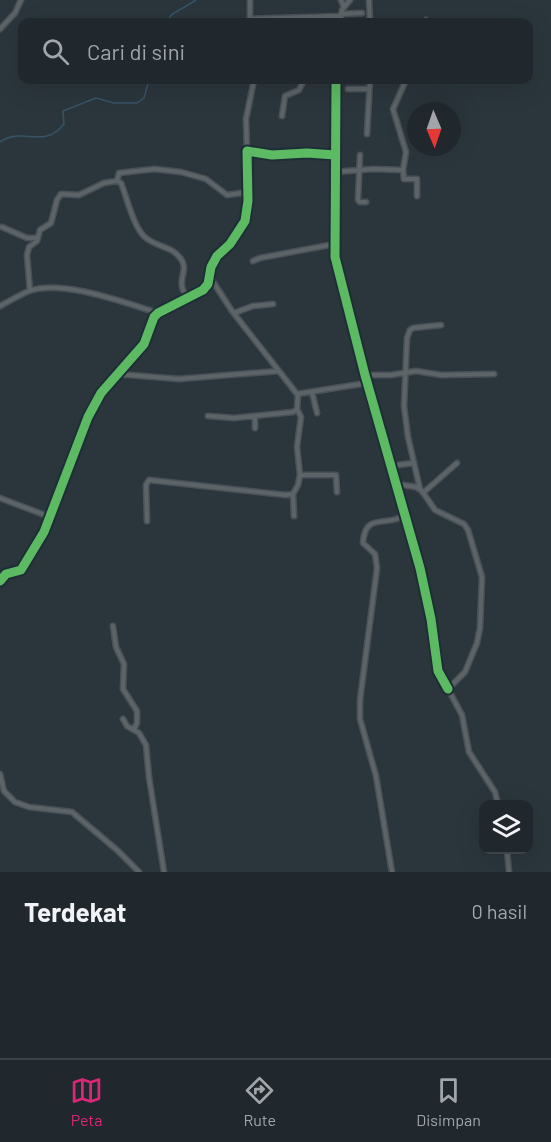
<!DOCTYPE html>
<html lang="id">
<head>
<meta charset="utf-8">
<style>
  body { margin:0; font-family:Barlow,sans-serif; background:#283035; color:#f1f3f6 }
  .controls { position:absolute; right:18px; bottom:18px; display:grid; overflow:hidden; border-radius:12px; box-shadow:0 6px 24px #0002 }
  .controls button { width:54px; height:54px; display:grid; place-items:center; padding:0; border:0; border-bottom:2px solid #3d4449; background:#20282d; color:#f1f3f6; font:30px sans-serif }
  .compass { position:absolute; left:407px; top:102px; width:54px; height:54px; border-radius:50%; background:#20282d; box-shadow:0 6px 24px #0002; rotate:178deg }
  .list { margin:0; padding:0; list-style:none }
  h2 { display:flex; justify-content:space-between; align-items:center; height:78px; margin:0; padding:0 24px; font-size:26px }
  h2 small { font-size:20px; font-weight:400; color:#a2a6aa }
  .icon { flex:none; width:33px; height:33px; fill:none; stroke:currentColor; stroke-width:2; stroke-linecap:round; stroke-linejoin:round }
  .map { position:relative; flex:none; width:551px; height:872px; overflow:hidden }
  .search { position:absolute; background:#20282d; box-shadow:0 6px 24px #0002; left:18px; right:18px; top:18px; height:66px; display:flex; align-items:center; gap:15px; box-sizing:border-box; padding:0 21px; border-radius:12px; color:#a2a6aa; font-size:22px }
  .sheet { height:186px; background:#20282d }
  nav { display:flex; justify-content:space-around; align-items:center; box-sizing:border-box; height:84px; border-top:2px solid #3d4449; background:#20282d; font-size:16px; color:#a2a6aa }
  nav a { display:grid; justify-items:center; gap:3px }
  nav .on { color:#db2777 }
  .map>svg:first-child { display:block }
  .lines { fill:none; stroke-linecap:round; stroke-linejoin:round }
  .stream { stroke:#375466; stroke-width:1.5 }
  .minor-casing { stroke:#4a5156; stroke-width:7 }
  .minor { stroke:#5c6468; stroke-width:4 }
  .cycleway-casing { stroke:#1e2e37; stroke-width:13 }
  .cycleway { stroke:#5cba63; stroke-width:9 }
</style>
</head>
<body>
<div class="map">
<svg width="551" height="872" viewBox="0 0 551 872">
  <rect width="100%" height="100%" fill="#2b363c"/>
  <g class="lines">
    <path class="stream" d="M 168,22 L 171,15 L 196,0
      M 0,142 C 22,126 44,150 64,124 L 63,111 L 96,98 L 114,103 L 137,103 L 144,98 L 149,80"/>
    <defs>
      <path id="minor" d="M 341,0 L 344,7
        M 369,0 L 370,22
        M 341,14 L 362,13
        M 250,19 L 341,16
        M 250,22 L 250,0
        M 341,22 L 342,10 L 350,0
        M 425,22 L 426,20
        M 0,29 L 15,13 L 21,0
        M 336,80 L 335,257 L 365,375 L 420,568 L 431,619 L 438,671 L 448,689
        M 348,89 L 369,89
        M 282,116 L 285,96 L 299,90 L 304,80
        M 367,134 L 370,80
        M 247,151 L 246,119 L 254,80
        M 360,155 L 358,200 L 360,202 L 366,202
        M 403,170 L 406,152 L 393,109 L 406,80
        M 335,172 L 373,169 L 403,170 L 404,179 L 417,179 L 417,196
        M 117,181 L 119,173 L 154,169 L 181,172 L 206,179 L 227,195 L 248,192
        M 2,227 L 27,238 L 38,238
        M 253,261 L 260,258 L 335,244
        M 210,277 L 232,311 L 297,394 L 367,383
        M 30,291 L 27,255 L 29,247 L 37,241 L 40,230 L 51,223 L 57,200 L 61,194 L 79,195 L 104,183 L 117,181 L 121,183 C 127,198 134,229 146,238 C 159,248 172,246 181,259 C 188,269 180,276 182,286 C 182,290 186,295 188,299
        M 0,306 C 10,301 19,295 29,291 C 62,279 126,303 158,313
        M 234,313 L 253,306 L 273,304
        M 117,374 L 179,379 L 279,371
        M 365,375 L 391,375 L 416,371 L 441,375 L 494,374
        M 312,392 L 317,413
        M 208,416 L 234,418 L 293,412 L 297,409 L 298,394
        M 255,416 L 255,428
        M 398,465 L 413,463
        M 300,475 L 336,475 L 337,492
        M 396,484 L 416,487 L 422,491 L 435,510 L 464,524 L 468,530 L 482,577 L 480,628 L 477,643 L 465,672 L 448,689 L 462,715 L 469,752 L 495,792 L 498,804
        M 420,489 L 408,437 L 404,406 L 407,338 L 410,330 L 413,328 L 441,325
        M 423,493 L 457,463
        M 293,494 L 294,516
        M 0,498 L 50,517
        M 147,521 L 146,485 L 149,480 L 286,495 L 293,494 L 298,485 L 300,475 L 297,447 L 301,417 L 297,409
        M 0,581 L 6,574 L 21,570 L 44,532 L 88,417 L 101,393 L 144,344 L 154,317 L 158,313 L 203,290 L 208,284 L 211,267 L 217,256 L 230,244 L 245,221 L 248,201 L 247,151 L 272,155 L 307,153 L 335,155
        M 113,626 L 116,647 L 124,664 L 123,689 L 137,711 L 137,723 L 134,729
        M 123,719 L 127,726 L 139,733 L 146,745 L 149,777 L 164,872
        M 0,774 L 4,791 L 15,802 L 29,807 L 72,812 L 117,850 L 139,872
        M 507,850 L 509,872
        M 392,872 L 376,776 L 360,719 L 360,700 L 377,568 L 375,554 L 363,543 C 365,511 387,528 405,515"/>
    </defs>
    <use href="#minor" class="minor-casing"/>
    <use href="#minor" class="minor"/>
    <defs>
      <path id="cycleway" d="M 336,80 L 335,257 L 365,375 L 420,568 L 431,619 L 438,671 L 448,689
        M 0,581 L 6,574 L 21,570 L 44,532 L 88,417 L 101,393 L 144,344 L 154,317 L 158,313 L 203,290 L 208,284 L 211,267 L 217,256 L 230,244 L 245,221 L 248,201 L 247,151 L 272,155 L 307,153 L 335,155"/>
    </defs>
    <use href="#cycleway" class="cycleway-casing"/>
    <use href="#cycleway" class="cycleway"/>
  </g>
</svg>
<div class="controls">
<button><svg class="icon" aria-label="layers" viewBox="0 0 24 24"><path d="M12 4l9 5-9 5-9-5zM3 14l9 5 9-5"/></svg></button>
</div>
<svg class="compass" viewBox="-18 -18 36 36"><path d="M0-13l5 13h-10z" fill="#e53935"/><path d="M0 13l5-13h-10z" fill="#a2a6aa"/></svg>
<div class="search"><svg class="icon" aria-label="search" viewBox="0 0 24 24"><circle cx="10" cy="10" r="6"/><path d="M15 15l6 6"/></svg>Cari di sini</div>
</div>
<section class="sheet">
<h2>Terdekat<small>0 hasil</small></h2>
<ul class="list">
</ul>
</section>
<nav>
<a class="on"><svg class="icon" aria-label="map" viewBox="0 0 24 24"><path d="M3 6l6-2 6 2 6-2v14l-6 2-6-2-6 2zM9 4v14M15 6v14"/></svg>Peta</a>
<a><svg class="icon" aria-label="directions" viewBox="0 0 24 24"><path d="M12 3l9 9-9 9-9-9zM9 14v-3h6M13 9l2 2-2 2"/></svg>Rute</a>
<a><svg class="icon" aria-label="saved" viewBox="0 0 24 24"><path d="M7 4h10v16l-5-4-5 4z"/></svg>Disimpan</a>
</nav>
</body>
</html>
